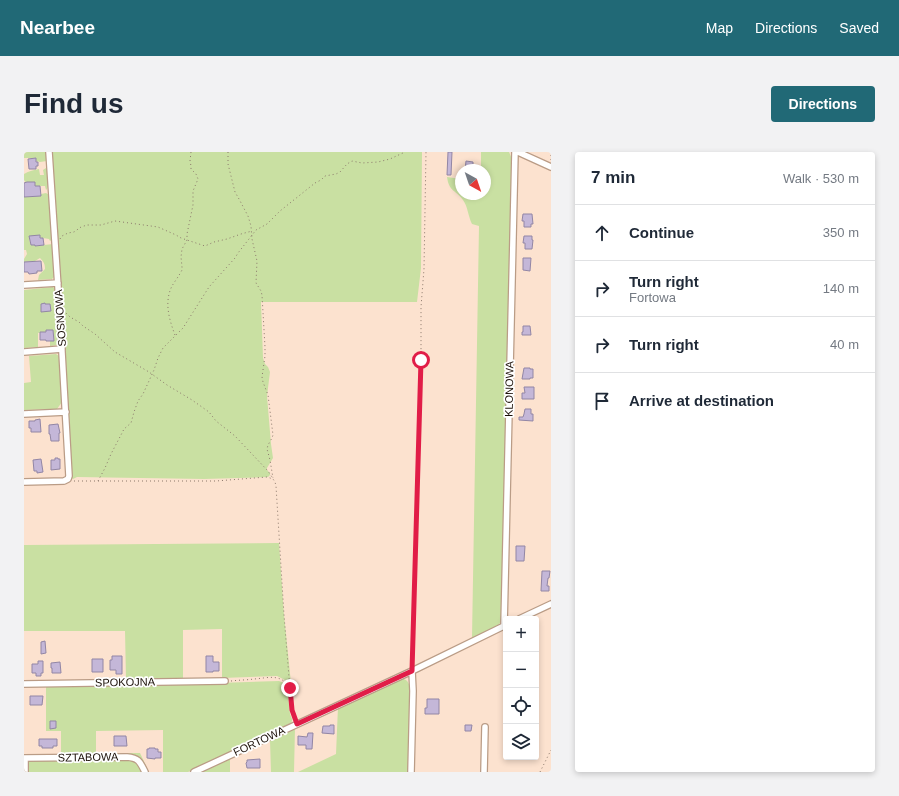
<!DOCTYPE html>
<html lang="en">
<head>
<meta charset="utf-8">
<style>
  body { margin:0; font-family:Helvetica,sans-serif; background:#f2f2f3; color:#1f2937 }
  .controls { position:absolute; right:12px; bottom:12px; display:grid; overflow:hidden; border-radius:4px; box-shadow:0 2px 6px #0003 }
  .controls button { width:36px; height:36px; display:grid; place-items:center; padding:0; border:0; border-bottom:1px solid #e0e1e3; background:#fff; color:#1f2937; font:20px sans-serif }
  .compass { position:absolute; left:431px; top:12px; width:36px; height:36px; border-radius:50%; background:#fff; box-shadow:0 2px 6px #0003; rotate:140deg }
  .stop { position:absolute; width:12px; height:12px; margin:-9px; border:3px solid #e11d48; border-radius:50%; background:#fff }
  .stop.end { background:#e11d48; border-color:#fff; box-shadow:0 1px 4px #0008 }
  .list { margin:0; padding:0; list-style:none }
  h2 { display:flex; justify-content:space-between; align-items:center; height:52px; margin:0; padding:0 16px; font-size:17px }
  h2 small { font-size:13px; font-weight:400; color:#747a83 }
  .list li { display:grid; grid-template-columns:26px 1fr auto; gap:12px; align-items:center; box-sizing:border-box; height:56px; padding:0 16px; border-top:1px solid #e0e1e3 }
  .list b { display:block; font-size:15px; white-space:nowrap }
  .list p { margin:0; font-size:13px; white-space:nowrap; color:#747a83 }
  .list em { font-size:13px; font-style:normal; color:#747a83 }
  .icon { flex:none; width:22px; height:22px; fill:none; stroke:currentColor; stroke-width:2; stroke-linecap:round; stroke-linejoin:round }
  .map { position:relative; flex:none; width:527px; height:620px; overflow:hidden; border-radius:4px }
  header { display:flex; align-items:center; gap:24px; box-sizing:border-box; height:56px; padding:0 20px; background:#216976; color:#fff }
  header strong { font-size:19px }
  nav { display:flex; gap:22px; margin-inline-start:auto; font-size:14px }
  .intro { display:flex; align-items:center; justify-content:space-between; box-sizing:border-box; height:96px; padding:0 24px }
  h1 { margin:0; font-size:28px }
  .button { padding:10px 18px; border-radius:4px; background:#216976; color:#fff; font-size:14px; font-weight:700 }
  main { display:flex; gap:24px; padding:0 24px }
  aside { flex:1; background:#fff; border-radius:4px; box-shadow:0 2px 6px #0003 }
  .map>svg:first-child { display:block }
  .green { fill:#c9e0a2 }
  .building { fill:#c4b7d8; stroke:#9286a5 }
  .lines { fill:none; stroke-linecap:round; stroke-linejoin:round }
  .minor-casing { stroke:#ba9c86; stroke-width:8 }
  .path { stroke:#8b786b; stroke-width:1; stroke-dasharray:1 3; stroke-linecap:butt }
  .minor { stroke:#fff; stroke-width:5.5 }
  .route { stroke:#e11d48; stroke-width:5 }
  .labels { text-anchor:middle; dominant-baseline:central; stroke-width:3.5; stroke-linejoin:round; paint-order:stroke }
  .street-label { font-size:11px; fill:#1c1109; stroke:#fff }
</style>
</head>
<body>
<header>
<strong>Nearbee</strong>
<nav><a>Map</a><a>Directions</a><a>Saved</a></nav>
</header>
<div class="intro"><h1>Find us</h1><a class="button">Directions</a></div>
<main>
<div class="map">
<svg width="527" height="620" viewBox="0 0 527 620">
  <rect width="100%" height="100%" fill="#fce2cf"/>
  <path class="green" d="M 0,0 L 23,0 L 23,9 L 16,10 L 12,9 L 12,6 L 0,6 L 0,10 Z
    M 28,0 L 398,0 L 397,116 L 393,150 L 237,150 L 239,206 L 241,212 L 244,215 L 246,220 L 243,244 L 247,292 L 249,306 L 243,316 L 243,318 L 246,321 L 246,323 L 244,325 L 180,327 L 53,325 L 49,327 L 47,325 Z
    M 457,0 L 485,0 L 488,7 L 478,464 L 477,469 L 474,474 L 448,486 L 455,74 L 448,72 C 444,64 444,55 439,48 C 432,38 425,40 423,25 L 437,27 L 437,42 L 461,42 L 461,18 L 457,18 Z
    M 22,16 L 23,17 C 24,24 25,31 23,37 L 22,38 L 21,34 L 11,34 L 8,30 L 2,31 L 0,28 L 0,22 C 5,19 10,18 15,17 L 16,23 L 20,23 L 19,18 Z
    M 22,41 L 25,43 L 29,87 L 26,89 L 25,87 L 19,86 L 5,84 L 6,91 L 7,93 L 11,93 L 11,94 L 29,92 L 31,124 L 27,128 L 27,127 L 14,128 L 15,123 L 21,117 C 21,112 20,110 16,106 L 11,109 L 0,110 L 0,107 L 3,102 L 2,98 L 0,98 L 0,45 L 17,44 L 17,42 Z
    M 29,135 L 32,138 L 35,190 L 33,193 L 26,194 L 26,189 L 30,189 L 29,178 L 22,178 L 22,180 L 14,181 L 14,195 L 0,196 L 0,138 Z
    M 32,202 L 35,204 L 36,206 L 38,250 L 33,257 L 0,258 L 0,231 L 7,230 L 5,204 Z
    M 255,391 L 260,463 L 267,531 L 253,524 L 198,526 L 198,477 L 159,478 L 159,526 L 102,527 L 101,479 L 0,479 L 0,393 Z
    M 376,527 C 382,526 385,530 386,536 L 384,620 L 274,620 L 312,602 L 314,555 Z
    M 255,529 L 260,531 L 263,534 L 266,562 L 268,567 L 268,569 L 267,571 L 164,620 L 139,620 L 139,578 L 72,579 L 72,601 L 116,601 L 125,620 L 122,620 L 110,604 L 40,604 L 37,602 L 37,579 L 22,579 L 22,535 L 90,533 L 180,532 L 195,531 Z
    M 271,576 L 270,620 L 247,620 L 246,588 Z
    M 206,607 L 206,620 L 178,620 Z
    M 8,608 L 108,608 L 113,611 L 118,620 L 3,620 L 3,612 L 5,609 Z"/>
  <path class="building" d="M 424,0 L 428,0 L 427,23 L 423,23 Z
    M 12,6 L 12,10 L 14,10 L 14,14 L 12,14 L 12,17 L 5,17 L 4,7 Z
    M 442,9 L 449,10 L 449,14 L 447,14 L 446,18 L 441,18 Z
    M 3,30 L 11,30 L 11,34 L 16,34 L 17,44 L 0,45 L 0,31 Z
    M 499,62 L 508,62 L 509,72 L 507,72 L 507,75 L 500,75 L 500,69 L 498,69 Z
    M 16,83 L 16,86 L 19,86 L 20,93 L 11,94 L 11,93 L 7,93 L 5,84 Z
    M 500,84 L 508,84 L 508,88 L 509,88 L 508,97 L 501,97 L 501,91 L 499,91 Z
    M 499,106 L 507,106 L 506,119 L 499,118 Z
    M 17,109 L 18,119 L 13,119 L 13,121 L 5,122 L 4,120 L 0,120 L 0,110 Z
    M 21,151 L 21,152 L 26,152 L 27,159 L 17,160 L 17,152 Z
    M 499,174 L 506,174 L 507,183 L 498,183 L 498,180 L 499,180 Z
    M 22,178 L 29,178 L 30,189 L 22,189 L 22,188 L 16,188 L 16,180 L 22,180 Z
    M 500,216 L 506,216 L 506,217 L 509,217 L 509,226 L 506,226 L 506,227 L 498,227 Z
    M 500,235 L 510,235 L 510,247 L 498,247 L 498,241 L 501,241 Z
    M 501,257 L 507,257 L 507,262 L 509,262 L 509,269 L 495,268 L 495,265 L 499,265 L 500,262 Z
    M 16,267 L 17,280 L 7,280 L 7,276 L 5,276 L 5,269 L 11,269 L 11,268 Z
    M 34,272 L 36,281 L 35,281 L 35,289 L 27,289 L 26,282 L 25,282 L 25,273 Z
    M 31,306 L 34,306 L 34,307 L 36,307 L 36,317 L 27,318 L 27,308 L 31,308 Z
    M 17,307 L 19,320 L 13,321 L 13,319 L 10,319 L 9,308 Z
    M 492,394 L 501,394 L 500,409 L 492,409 Z
    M 518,419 L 526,419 L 525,426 L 524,426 L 523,434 L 525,434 L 525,439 L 517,439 Z
    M 21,489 L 22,501 L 17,502 L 17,490 Z
    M 88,504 L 98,504 L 98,522 L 92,522 L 92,518 L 86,518 L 86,508 L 88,508 Z
    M 182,504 L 189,504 L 189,510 L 195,510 L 195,519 L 189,519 L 189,520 L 182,520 Z
    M 68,507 L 79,507 L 79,520 L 68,520 Z
    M 14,509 L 19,509 L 19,521 L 17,521 L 17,524 L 12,524 L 12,521 L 8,521 L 8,512 L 14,512 Z
    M 36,510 L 37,521 L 28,521 L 28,516 L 27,516 L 27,511 Z
    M 6,544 L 19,544 L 18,553 L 6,553 Z
    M 403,547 L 415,547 L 415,562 L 401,562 L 401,556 L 403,556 Z
    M 26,569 L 32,569 L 32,576 L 26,577 Z
    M 306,573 L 310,573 L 310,582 L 298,581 L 299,574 L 306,574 Z
    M 441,573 L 448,573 L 447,579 L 441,579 Z
    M 284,581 L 289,581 L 288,597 L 282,597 L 282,593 L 274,593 L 274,584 L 283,585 Z
    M 90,584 L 102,584 L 103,594 L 90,594 Z
    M 15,587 L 33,587 L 33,594 L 29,594 L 29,596 L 18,596 L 18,594 L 15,594 Z
    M 125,596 L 131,596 L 131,597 L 134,597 L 134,600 L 137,600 L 137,606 L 131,606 L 131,607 L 123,606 L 123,597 L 125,597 Z
    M 236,607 L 236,616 L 223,616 L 222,611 L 223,610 L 223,608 Z"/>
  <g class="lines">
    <defs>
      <path id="minor" d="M 494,0 L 527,15
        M 0,133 L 34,131
        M 0,200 L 38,197
        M 0,262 L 42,260
        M 0,330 L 40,329 L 44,327 L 45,324 L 36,165 L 25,0
        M 495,467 L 527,452
        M 480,474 L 491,0
        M 0,532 L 201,529
        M 0,606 L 103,605 C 115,606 116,610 121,620
        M 1,620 L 1,606
        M 170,620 L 388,519 L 482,473
        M 387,620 L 389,539 L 388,519
        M 460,620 L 461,575"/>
    </defs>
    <use href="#minor" class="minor-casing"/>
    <path class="path" d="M 204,0 L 204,12 L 211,40 L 215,47 L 224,64 L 227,74 L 228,87 L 233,109 L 232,131 L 237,139 L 238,143 L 241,195 L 241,204 L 238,225 L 239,230 L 244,243 L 249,283 L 248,286 L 244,293 L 243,297 L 246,308 L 249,326
      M 527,8 L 527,2
      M 36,87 L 38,84 L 44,81 L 50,80 L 57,75 L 63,73 L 77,73 L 91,69 L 134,75 L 152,83 L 157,86 L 181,94 L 190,90 L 203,87 L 217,82 L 228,79
      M 42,161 L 46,165 L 55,170 L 59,174 L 71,182 L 91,200 L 125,220 L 143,233 L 168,248 L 185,260 L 192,269 L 211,284 L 244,319 L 248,325
      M 151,183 C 145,167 140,150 148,134 C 151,129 155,124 158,118 L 158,115 L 157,105 L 158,97 L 163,88 L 163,82 L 169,53 L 169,39 L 174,27 L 172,22 L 167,17 L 167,14 L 166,9 L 167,0
      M 50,329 L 192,329 L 243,325 L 249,327 L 251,330 L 252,334 L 260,463 L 267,550 L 268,558 L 271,567
      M 74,329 L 81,316 L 87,302 L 98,281 L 100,277 L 107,271 L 110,260 L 114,249 L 119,242 L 130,218 L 134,206 L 139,196 L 159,176 L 185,135 L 211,106 L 214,101 L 232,78 L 243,72 L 256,59 L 291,31 L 297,28 L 301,24 L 312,22 L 316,20 L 323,12 L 328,9 L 338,11 L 354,10 L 366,7 L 381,0
      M 388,513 L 397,208 L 397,155 L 400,117 L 402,0
      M 207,529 C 215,528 223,528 230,527 C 244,526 257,521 266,536
      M 516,620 L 527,598"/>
    <use href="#minor" class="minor"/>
  </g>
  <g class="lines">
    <path class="route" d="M 266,536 L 268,558 L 273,572 L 388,519 L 397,208"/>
  </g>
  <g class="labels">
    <g class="street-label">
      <text transform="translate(36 166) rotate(-94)">SOSNOWA</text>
      <text transform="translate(485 237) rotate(-89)">KLONOWA</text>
      <text transform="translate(101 530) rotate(-1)">SPOKOJNA</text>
      <text transform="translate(235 589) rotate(-25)">FORTOWA</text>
      <text transform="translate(64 605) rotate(-1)">SZTABOWA</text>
    </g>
  </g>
</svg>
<div class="controls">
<button>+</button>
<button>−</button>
<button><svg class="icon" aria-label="locate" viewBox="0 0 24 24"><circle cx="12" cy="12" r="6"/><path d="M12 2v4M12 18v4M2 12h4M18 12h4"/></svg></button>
<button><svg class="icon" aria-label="layers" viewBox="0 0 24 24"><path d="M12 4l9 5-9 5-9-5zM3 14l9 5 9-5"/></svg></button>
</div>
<svg class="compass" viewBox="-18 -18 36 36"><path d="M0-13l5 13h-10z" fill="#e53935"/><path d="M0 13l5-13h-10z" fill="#747a83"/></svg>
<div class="stop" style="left:397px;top:208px"></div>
<div class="stop end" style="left:266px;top:536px"></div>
</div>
<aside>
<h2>7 min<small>Walk · 530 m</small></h2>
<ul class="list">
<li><svg class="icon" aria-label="ahead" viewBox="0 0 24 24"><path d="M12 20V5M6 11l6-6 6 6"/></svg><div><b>Continue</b></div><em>350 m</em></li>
<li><svg class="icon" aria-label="right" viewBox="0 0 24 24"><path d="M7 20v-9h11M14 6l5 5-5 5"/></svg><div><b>Turn right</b><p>Fortowa</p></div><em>140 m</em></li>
<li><svg class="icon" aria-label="right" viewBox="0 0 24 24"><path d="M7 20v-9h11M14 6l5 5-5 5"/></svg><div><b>Turn right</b></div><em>40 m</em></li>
<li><svg class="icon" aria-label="arrive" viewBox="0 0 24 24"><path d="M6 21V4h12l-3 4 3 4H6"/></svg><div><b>Arrive at destination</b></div></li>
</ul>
</aside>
</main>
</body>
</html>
